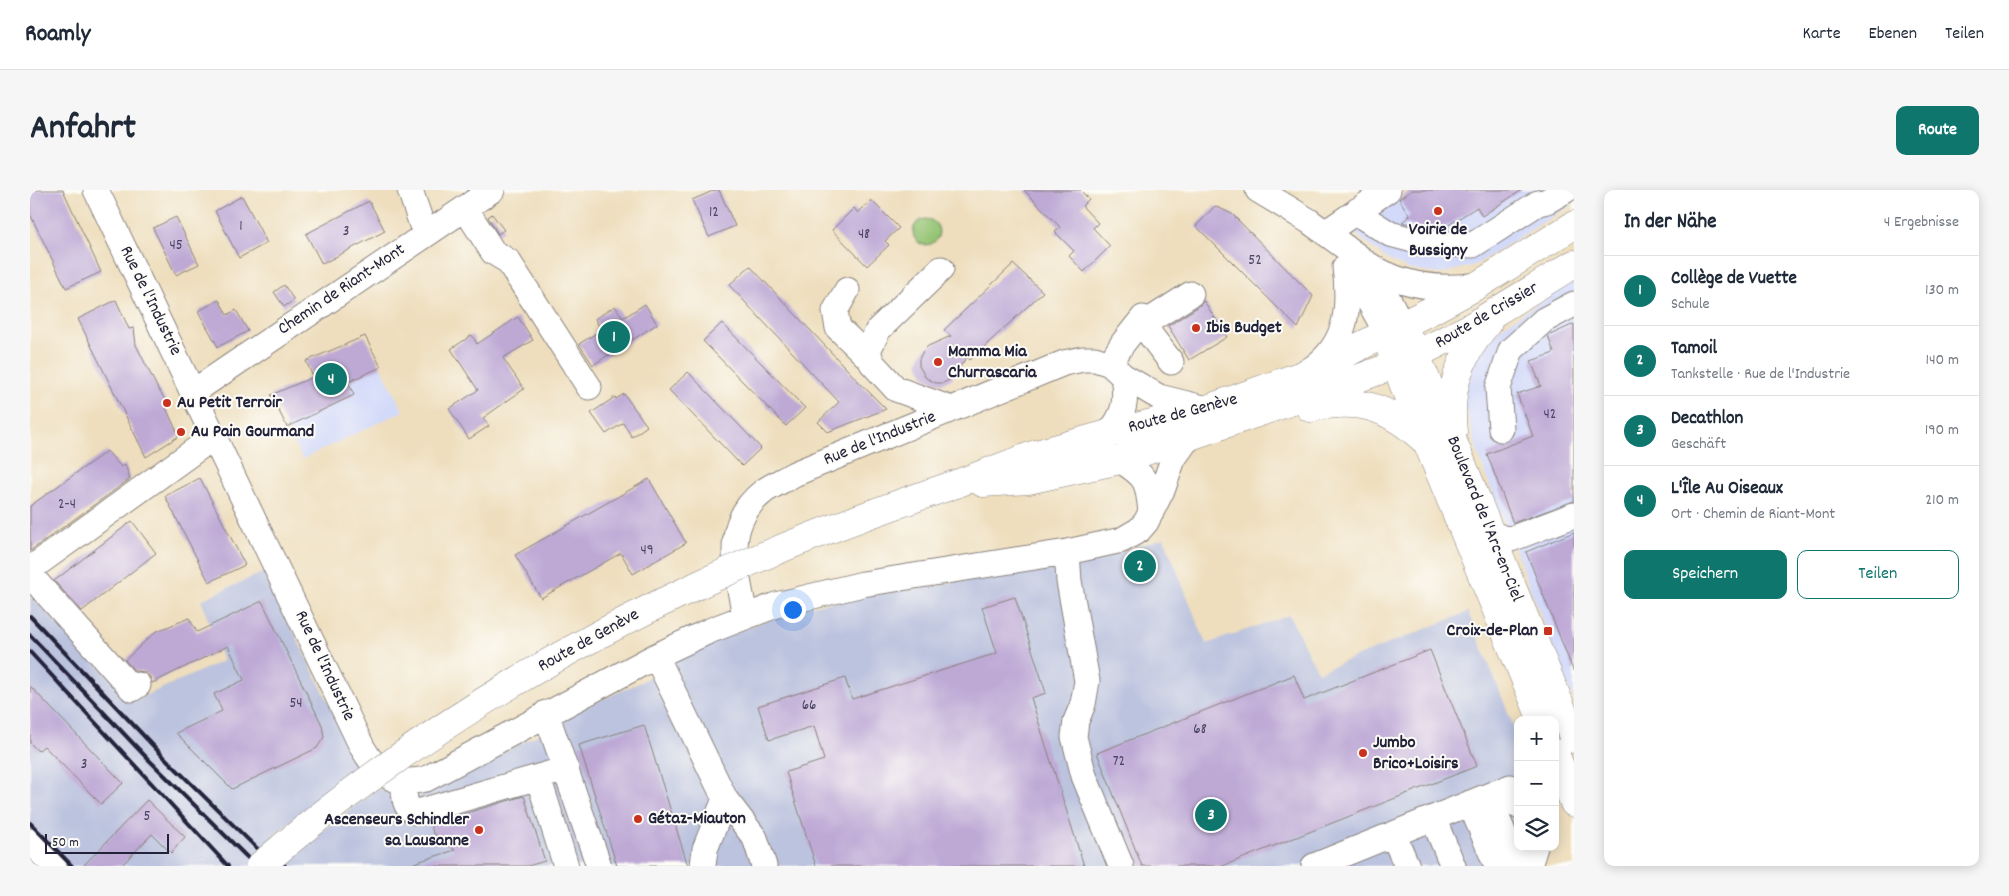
<!DOCTYPE html>
<html lang="de">
<head>
<meta charset="utf-8">
<style>
  body { margin:0; font-family:Dekko,sans-serif; background:#f6f6f7; color:#1f2937 }
  .controls { position:absolute; right:15px; bottom:15px; display:grid; overflow:hidden; border-radius:10px; box-shadow:0 2px 12px #0003 }
  .controls button { width:45px; height:45px; display:grid; place-items:center; padding:0; border:0; border-bottom:1px solid #e0e1e3; background:#fff; color:#1f2937; font:25px sans-serif }
  .scale { position:absolute; left:15px; bottom:12px; width:124px; box-sizing:border-box; padding-left:5px; border:2px solid #22223b; border-top:0; font-size:14px; line-height:18px; white-space:nowrap; color:#22223b; -webkit-text-stroke:4px #fdfcf7; paint-order:stroke }
  .you { position:absolute; left:762px; top:419px; width:18px; height:18px; margin:-12px; border:4px solid #fff; border-radius:50%; background:#1a73e8; box-shadow:0 0 0 8px #1a73e833 }
  .badge { display:grid; place-items:center; width:32px; height:32px; border-radius:50%; background:#0f766e; color:#fff; font-size:16px; font-weight:700 }
  .pin { position:absolute; translate:-50% -50%; border:2px solid #fff; box-shadow:0 1px 5px #0006 }
  .list { margin:0; padding:0; list-style:none }
  h2 { display:flex; justify-content:space-between; align-items:center; height:65px; margin:0; padding:0 20px; font-size:21px }
  h2 small { font-size:16px; font-weight:400; color:#747a83 }
  .list li { display:grid; grid-template-columns:32px 1fr auto; gap:15px; align-items:center; box-sizing:border-box; height:70px; padding:0 20px; border-top:1px solid #e0e1e3 }
  .list b { display:block; font-size:19px; white-space:nowrap }
  .list p { margin:0; font-size:16px; white-space:nowrap; color:#747a83 }
  .list em { font-size:16px; font-style:normal; color:#747a83 }
  .actions { display:flex; gap:10px; padding:15px 20px }
  .actions a { flex:1; padding:11px 0; border:1px solid #0f766e; border-radius:10px; text-align:center; font-size:18px; color:#0f766e }
  .actions .main { background:#0f766e; color:#fff }
  .icon { flex:none; width:28px; height:28px; fill:none; stroke:currentColor; stroke-width:2; stroke-linecap:round; stroke-linejoin:round }
  .map { position:relative; flex:none; width:1544px; height:676px; overflow:hidden; border-radius:10px }
  header { display:flex; align-items:center; gap:30px; box-sizing:border-box; height:70px; padding:0 25px; background:#fff; border-bottom:1px solid #e0e1e3 }
  header strong { font-size:24px }
  nav { display:flex; gap:28px; margin-inline-start:auto; font-size:18px }
  .intro { display:flex; align-items:center; justify-content:space-between; box-sizing:border-box; height:120px; padding:0 30px }
  h1 { margin:0; font-size:35px }
  .button { padding:12px 22px; border-radius:10px; background:#0f766e; color:#fff; font-size:18px; font-weight:700 }
  main { display:flex; gap:30px; padding:0 30px }
  aside { flex:1; background:#fff; border-radius:10px; box-shadow:0 2px 12px #0003 }
  .map>svg:first-child { display:block }
  .built { fill:#d2d9f9 }
  .industrial { fill:#bcc3de }
  .green { fill:#94c473; stroke:#5b7357 }
  .building { fill:#bea9d5 }
  .lines { fill:none; stroke-linecap:round; stroke-linejoin:round }
  .minor-casing { stroke:#88807c; stroke-width:27 }
  .major-casing { stroke:#88807c; stroke-width:29 }
  .minor { stroke:#fff; stroke-width:25 }
  .major { stroke:#fff; stroke-width:28 }
  .rail { stroke:#22223b; stroke-width:4 }
  .major-bridge-casing { stroke:#88807c; stroke-width:29; stroke-linecap:butt }
  .major-bridge { stroke:#fff; stroke-width:28 }
  .poi-dot { fill:#c8321e; stroke:#fdfcf7; stroke-width:2 }
  .labels { text-anchor:middle; dominant-baseline:central; stroke-width:4; stroke-linejoin:round; paint-order:stroke }
  .number-label { font-size:15px; fill:#494462 }
  .poi-label { font-size:18px; font-weight:bold; fill:#22223b; stroke:#fdfcf7; text-anchor:start }
  .street-label { font-size:18px; fill:#22223b; stroke:#fdfcf7 }
</style>
</head>
<body>
<header>
<strong>Roamly</strong>
<nav><a>Karte</a><a>Ebenen</a><a>Teilen</a></nav>
</header>
<div class="intro"><h1>Anfahrt</h1><a class="button">Route</a></div>
<main>
<div class="map">
<svg width="1544" height="676" viewBox="0 0 1544 676">
  <rect width="100%" height="100%" fill="#fdfcf7"/>
  <filter id="ink" filterUnits="userSpaceOnUse"><feTurbulence type="fractalNoise" baseFrequency=".02" numOctaves="2"/><feDisplacementMap in="SourceGraphic" scale="10" xChannelSelector="R" yChannelSelector="G"/><feConvolveMatrix kernelMatrix="1 2 1 2 8 2 1 2 1" color-interpolation-filters="sRGB"/></filter>
  <filter id="wash" filterUnits="userSpaceOnUse"><feTurbulence type="fractalNoise" baseFrequency=".0096" numOctaves="4" result="noise"/><feDisplacementMap in="SourceGraphic" scale="20" xChannelSelector="R" yChannelSelector="G"/><feGaussianBlur stdDeviation="1.12" result="paint"/><feColorMatrix in="noise" values="0 0 0 0 0 0 0 0 0 0 0 0 0 0 0 0 0 1.4 0 .05"/><feComposite in="paint" operator="in"/></filter>
  <g filter="url(#wash)">
    <rect width="100%" height="100%" fill="#eedebd"/>
    <path class="built" d="M 1382,0 L 1544,0 L 1544,13 L 1445,75 L 1410,84 L 1381,80 L 1358,70 L 1323,42 Z
      M 1544,90 L 1544,511 L 1448,264 L 1433,209 L 1445,167 L 1470,138 Z
      M 351,177 L 373,221 L 272,269 L 257,237 L 324,205 L 318,192 Z"/>
    <path class="industrial" d="M 1134,348 L 1176,454 L 1259,425 L 1288,482 L 1438,422 L 1488,547 L 1488,657 L 1509,676 L 0,676 L 0,405 L 103,511 L 193,471 L 171,410 L 234,382 L 332,580 L 282,614 L 242,647 L 266,661 L 347,598 L 363,605 L 391,605 L 505,546 L 546,521 L 611,492 L 647,470 L 700,444 L 764,420 L 829,406 L 904,396 L 983,380 L 1062,370 Z"/>
    <path class="green" d="M883 42a13 13 0 1 1 26 0a13 13 0 1 1-26 0Z"/>
    <g id="blocks">
      <path class="building" d="M 5,0 L 33,0 L 71,82 L 36,98 L 0,24 L 0,3 Z
        M 685,0 L 689,0 L 705,36 L 679,47 L 662,10 Z
        M 994,0 L 1050,0 L 1059,9 L 1052,16 L 1068,33 L 1063,38 L 1080,56 L 1054,82 L 1039,66 L 1044,61 L 1025,42 L 1030,37 Z
        M 1382,0 L 1492,0 L 1452,26 L 1447,17 L 1412,39 L 1396,39 L 1372,32 L 1380,26 L 1369,9 Z
        M 212,6 L 237,53 L 209,68 L 185,21 Z
        M 841,10 L 869,38 L 855,51 L 859,55 L 837,76 L 802,40 L 824,18 L 828,23 Z
        M 339,11 L 355,41 L 292,74 L 276,44 Z
        M 1185,16 L 1202,24 L 1283,106 L 1268,138 L 1166,36 Z
        M 462,24 L 474,40 L 468,44 L 458,27 Z
        M 146,27 L 169,74 L 146,85 L 123,38 Z
        M 983,74 L 1013,102 L 940,170 L 937,167 L 921,189 L 913,193 L 906,193 L 896,188 L 889,176 L 889,169 L 893,161 L 898,156 L 921,146 L 914,140 Z
        M 720,76 L 830,193 L 856,219 L 798,242 L 788,232 L 809,212 L 699,95 Z
        M 254,95 L 264,110 L 254,117 L 244,102 Z
        M 86,110 L 99,139 L 104,138 L 106,155 L 128,199 L 139,215 L 136,218 L 149,246 L 116,267 L 48,129 Z
        M 189,110 L 197,125 L 206,120 L 218,141 L 188,157 L 168,121 Z
        M 1174,111 L 1197,147 L 1159,170 L 1138,136 L 1169,116 Z
        M 615,114 L 627,134 L 563,175 L 549,154 L 571,140 L 565,129 L 585,116 L 593,128 Z
        M 488,127 L 503,150 L 473,168 L 494,199 L 453,228 L 459,236 L 439,249 L 419,219 L 448,200 L 421,159 L 442,145 L 447,154 Z
        M 692,133 L 775,218 L 756,236 L 673,151 Z
        M 1544,134 L 1544,311 L 1483,333 L 1457,264 L 1503,246 L 1487,204 L 1511,196 L 1501,171 L 1524,163 L 1518,146 Z
        M 335,146 L 351,177 L 318,192 L 324,205 L 257,237 L 241,205 L 283,187 L 276,171 Z
        M 658,182 L 731,258 L 712,276 L 639,200 Z
        M 594,204 L 617,236 L 602,247 L 593,233 L 576,244 L 561,223 L 585,207 L 586,209 Z
        M 77,261 L 91,277 L 95,274 L 100,289 L 0,361 L 0,316 Z
        M 170,288 L 215,375 L 179,392 L 135,306 Z
        M 619,289 L 656,353 L 603,384 L 591,363 L 511,408 L 485,365 Z
        M 102,331 L 126,363 L 52,421 L 24,391 Z
        M 1544,342 L 1544,480 L 1543,480 L 1496,362 Z
        M 1116,362 L 1122,376 L 1103,384 L 1097,371 Z
        M 985,407 L 1016,503 L 1001,508 L 1054,676 L 786,676 L 756,582 L 794,570 L 784,536 L 739,550 L 728,516 L 815,488 L 822,509 L 967,463 L 952,417 Z
        M 232,411 L 292,535 L 294,547 L 287,558 L 202,599 L 146,543 L 192,521 L 184,504 L 214,490 L 198,456 L 122,493 L 120,487 L 115,482 L 105,481 L 95,470 L 125,442 L 159,428 L 167,442 Z
        M 1400,460 L 1447,576 L 1193,676 L 1112,676 L 1067,563 L 1264,485 L 1274,510 Z
        M 0,496 L 93,593 L 71,614 L 14,556 L 8,561 L 0,553 Z
        M 614,535 L 658,676 L 587,676 L 549,555 Z
        M 494,606 L 515,671 L 498,676 L 385,676 L 384,673 L 425,660 L 403,643 L 401,636 L 403,633 Z
        M 117,610 L 155,647 L 141,663 L 122,644 L 91,676 L 53,676 Z"/>
    </g>
  </g>
  <g filter="url(#ink)">
    <use href="#blocks" fill-opacity="0" stroke="#88807c" stroke-width="1"/>
    <g class="lines">
      <defs>
        <path id="minor" d="M 66,0 L 332,557 C 349,586 364,596 396,589 L 626,466 L 679,441 L 746,415 L 833,394 L 1037,362 L 1092,350 L 1109,340 L 1116,332 L 1133,298 L 1143,269 L 1155,252 L 1163,245
          M 380,0 L 395,44
          M 1228,0 L 1279,31 L 1330,68 L 1360,112 L 1372,136
          M 435,18 L 463,62 L 478,71 L 559,197
          M 1328,20 L 1333,27 L 1360,44 L 1394,53 L 1443,55 L 1508,13 L 1517,11 L 1536,0
          M 1295,43 L 1358,0
          M 1336,73 C 1370,96 1407,101 1448,95
          M 911,79 L 848,140 L 838,161 L 842,173 L 866,199 L 921,219
          M 1323,87 L 1339,111 L 1357,144
          M 817,100 L 805,121 L 808,138 L 841,170
          M 1112,134 L 1141,172
          M 1103,141 L 1161,104
          M 1080,174 L 1093,153 L 1113,128
          M 1283,178 C 1318,153 1320,116 1315,77
          M 163,202 L 462,0
          M 1471,239 L 1468,198 L 1481,160 L 1514,130 L 1544,114
          M 1078,244 C 1095,225 1097,211 1093,186
          M 1090,270 C 1117,287 1118,291 1121,323
          M 1460,342 L 1472,348 L 1481,349 L 1544,325
          M 1037,362 L 1039,391 L 1057,491 L 1053,514 L 1046,531 L 1044,547 L 1054,586 L 1091,676
          M 0,379 L 185,246
          M 0,385 L 102,499 L 108,495
          M 715,426 C 707,380 690,335 734,301 C 743,295 754,290 764,284 L 1034,173 L 1053,169 L 1065,169 L 1080,174 L 1093,186 L 1129,207 L 1177,219
          M 626,466 L 695,609 L 725,648 L 734,676
          M 516,523 L 569,676
          M 508,587 L 536,676
          M 374,592 C 374,605 373,620 388,622 L 536,579
          M 1440,613 L 1467,676
          M 1464,620 L 1487,676
          M 1403,628 L 1423,676
          M 1363,644 L 1377,676
          M 0,651 L 24,676
          M 673,676 L 675,659 L 695,609
          M 1284,676 L 1480,597 L 1488,616
          M 1499,676 L 1505,657"/>
        <path id="major" d="M 1379,149 L 1424,254 L 1544,549
          M 1360,157 L 1377,204 L 1512,530
          M 1280,218 C 1328,207 1357,216 1393,249
          M 1423,242 C 1418,197 1430,166 1458,132
          M 953,293 L 998,290 L 1090,270 L 1324,190 L 1367,174 L 1439,138 L 1544,74
          M 926,294 L 1003,265 L 1078,244 L 1177,219 L 1275,184 L 1404,119 L 1448,95 L 1544,35
          M 1525,563 L 1544,613"/>
      </defs>
      <use href="#minor" class="minor-casing"/>
      <use href="#major" class="major-casing"/>
      <use href="#minor" class="minor"/>
      <use href="#major" class="major"/>
      <path class="rail" d="M 0,426 L 132,565 L 245,676
        M 0,445 L 116,567 L 226,676
        M 0,462 L 198,676
        M 0,633 L 42,676
        M 251,671 L 255,676"/>
      <defs>
        <path id="major-bridge" d="M 230,676 C 364,560 518,464 679,390 C 759,353 843,322 926,294"/>
      </defs>
      <use href="#major-bridge" class="major-bridge-casing"/>
      <use href="#major-bridge" class="major-bridge"/>
    </g>
  </g>
  <g class="poi-dot">
    <circle cx="1408" cy="21" r="5"/>
    <circle cx="1166" cy="138" r="5"/>
    <circle cx="908" cy="172" r="5"/>
    <circle cx="137" cy="213" r="5"/>
    <circle cx="151" cy="242" r="5"/>
    <rect x="1513" y="436" width="10" height="10" rx="2.5"/>
    <circle cx="1333" cy="563" r="5"/>
    <circle cx="608" cy="629" r="5"/>
    <circle cx="449" cy="640" r="5"/>
  </g>
  <g class="labels">
    <g class="number-label">
      <text x="684" y="23">12</text>
      <text x="211" y="37">1</text>
      <text x="316" y="42">3</text>
      <text x="834" y="45">48</text>
      <text x="146" y="56">45</text>
      <text x="1225" y="71">52</text>
      <text x="1520" y="225">42</text>
      <text x="37" y="315">2-4</text>
      <text x="617" y="361">49</text>
      <text x="266" y="514">54</text>
      <text x="779" y="516">66</text>
      <text x="1170" y="540">68</text>
      <text x="1089" y="572">72</text>
      <text x="54" y="575">3</text>
      <text x="117" y="627">5</text>
    </g>
    <g class="poi-label">
      <text x="1408" y="40" text-anchor="middle">Voirie de<tspan x="1408" dy="21">Bussigny</tspan></text>
      <text x="1176" y="138">Ibis Budget</text>
      <text x="918" y="162">Mamma Mia<tspan x="918" dy="21">Churrascaria</tspan></text>
      <text x="147" y="213">Au Petit Terroir</text>
      <text x="161" y="242">Au Pain Gourmand</text>
      <text x="1508" y="441" text-anchor="end">Croix-de-Plan</text>
      <text x="1343" y="553">Jumbo<tspan x="1343" dy="21">Brico+Loisirs</tspan></text>
      <text x="618" y="629">Gétaz-Miauton</text>
      <text x="439" y="630" text-anchor="end">Ascenseurs Schindler<tspan x="439" dy="21">sa Lausanne</tspan></text>
    </g>
    <g class="street-label">
      <text transform="translate(312 100) rotate(-34)">Chemin de Riant-Mont</text>
      <text transform="translate(120 111) rotate(64)">Rue de l'Industrie</text>
      <text transform="translate(1457 126) rotate(-30)">Route de Crissier</text>
      <text transform="translate(1153 224) rotate(-15)">Route de Genève</text>
      <text transform="translate(850 249) rotate(-22)">Rue de l'Industrie</text>
      <text transform="translate(1454 329) rotate(68)">Boulevard de l'Arc-en-Ciel</text>
      <text transform="translate(559 451) rotate(-29)">Route de Genève</text>
      <text transform="translate(294 476) rotate(65)">Rue de l'Industrie</text>
    </g>
  </g>
</svg>
<div class="controls">
<button>+</button>
<button>−</button>
<button><svg class="icon" aria-label="layers" viewBox="0 0 24 24"><path d="M12 4l9 5-9 5-9-5zM3 14l9 5 9-5"/></svg></button>
</div>
<div class="scale">50 m</div>
<div class="you"></div>
<div class="pin badge" style="left:584px;top:147px">1</div>
<div class="pin badge" style="left:1110px;top:376px">2</div>
<div class="pin badge" style="left:1181px;top:625px">3</div>
<div class="pin badge" style="left:301px;top:189px">4</div>
</div>
<aside>
<h2>In der Nähe<small>4 Ergebnisse</small></h2>
<ul class="list">
<li><span class="badge">1</span><div><b>Collège de Vuette</b><p>Schule</p></div><em>130 m</em></li>
<li><span class="badge">2</span><div><b>Tamoil</b><p>Tankstelle · Rue de l'Industrie</p></div><em>140 m</em></li>
<li><span class="badge">3</span><div><b>Decathlon</b><p>Geschäft</p></div><em>190 m</em></li>
<li><span class="badge">4</span><div><b>L'Île Au Oiseaux</b><p>Ort · Chemin de Riant-Mont</p></div><em>210 m</em></li>
</ul>
<div class="actions"><a class="main">Speichern</a><a>Teilen</a></div>
</aside>
</main>
</body>
</html>
